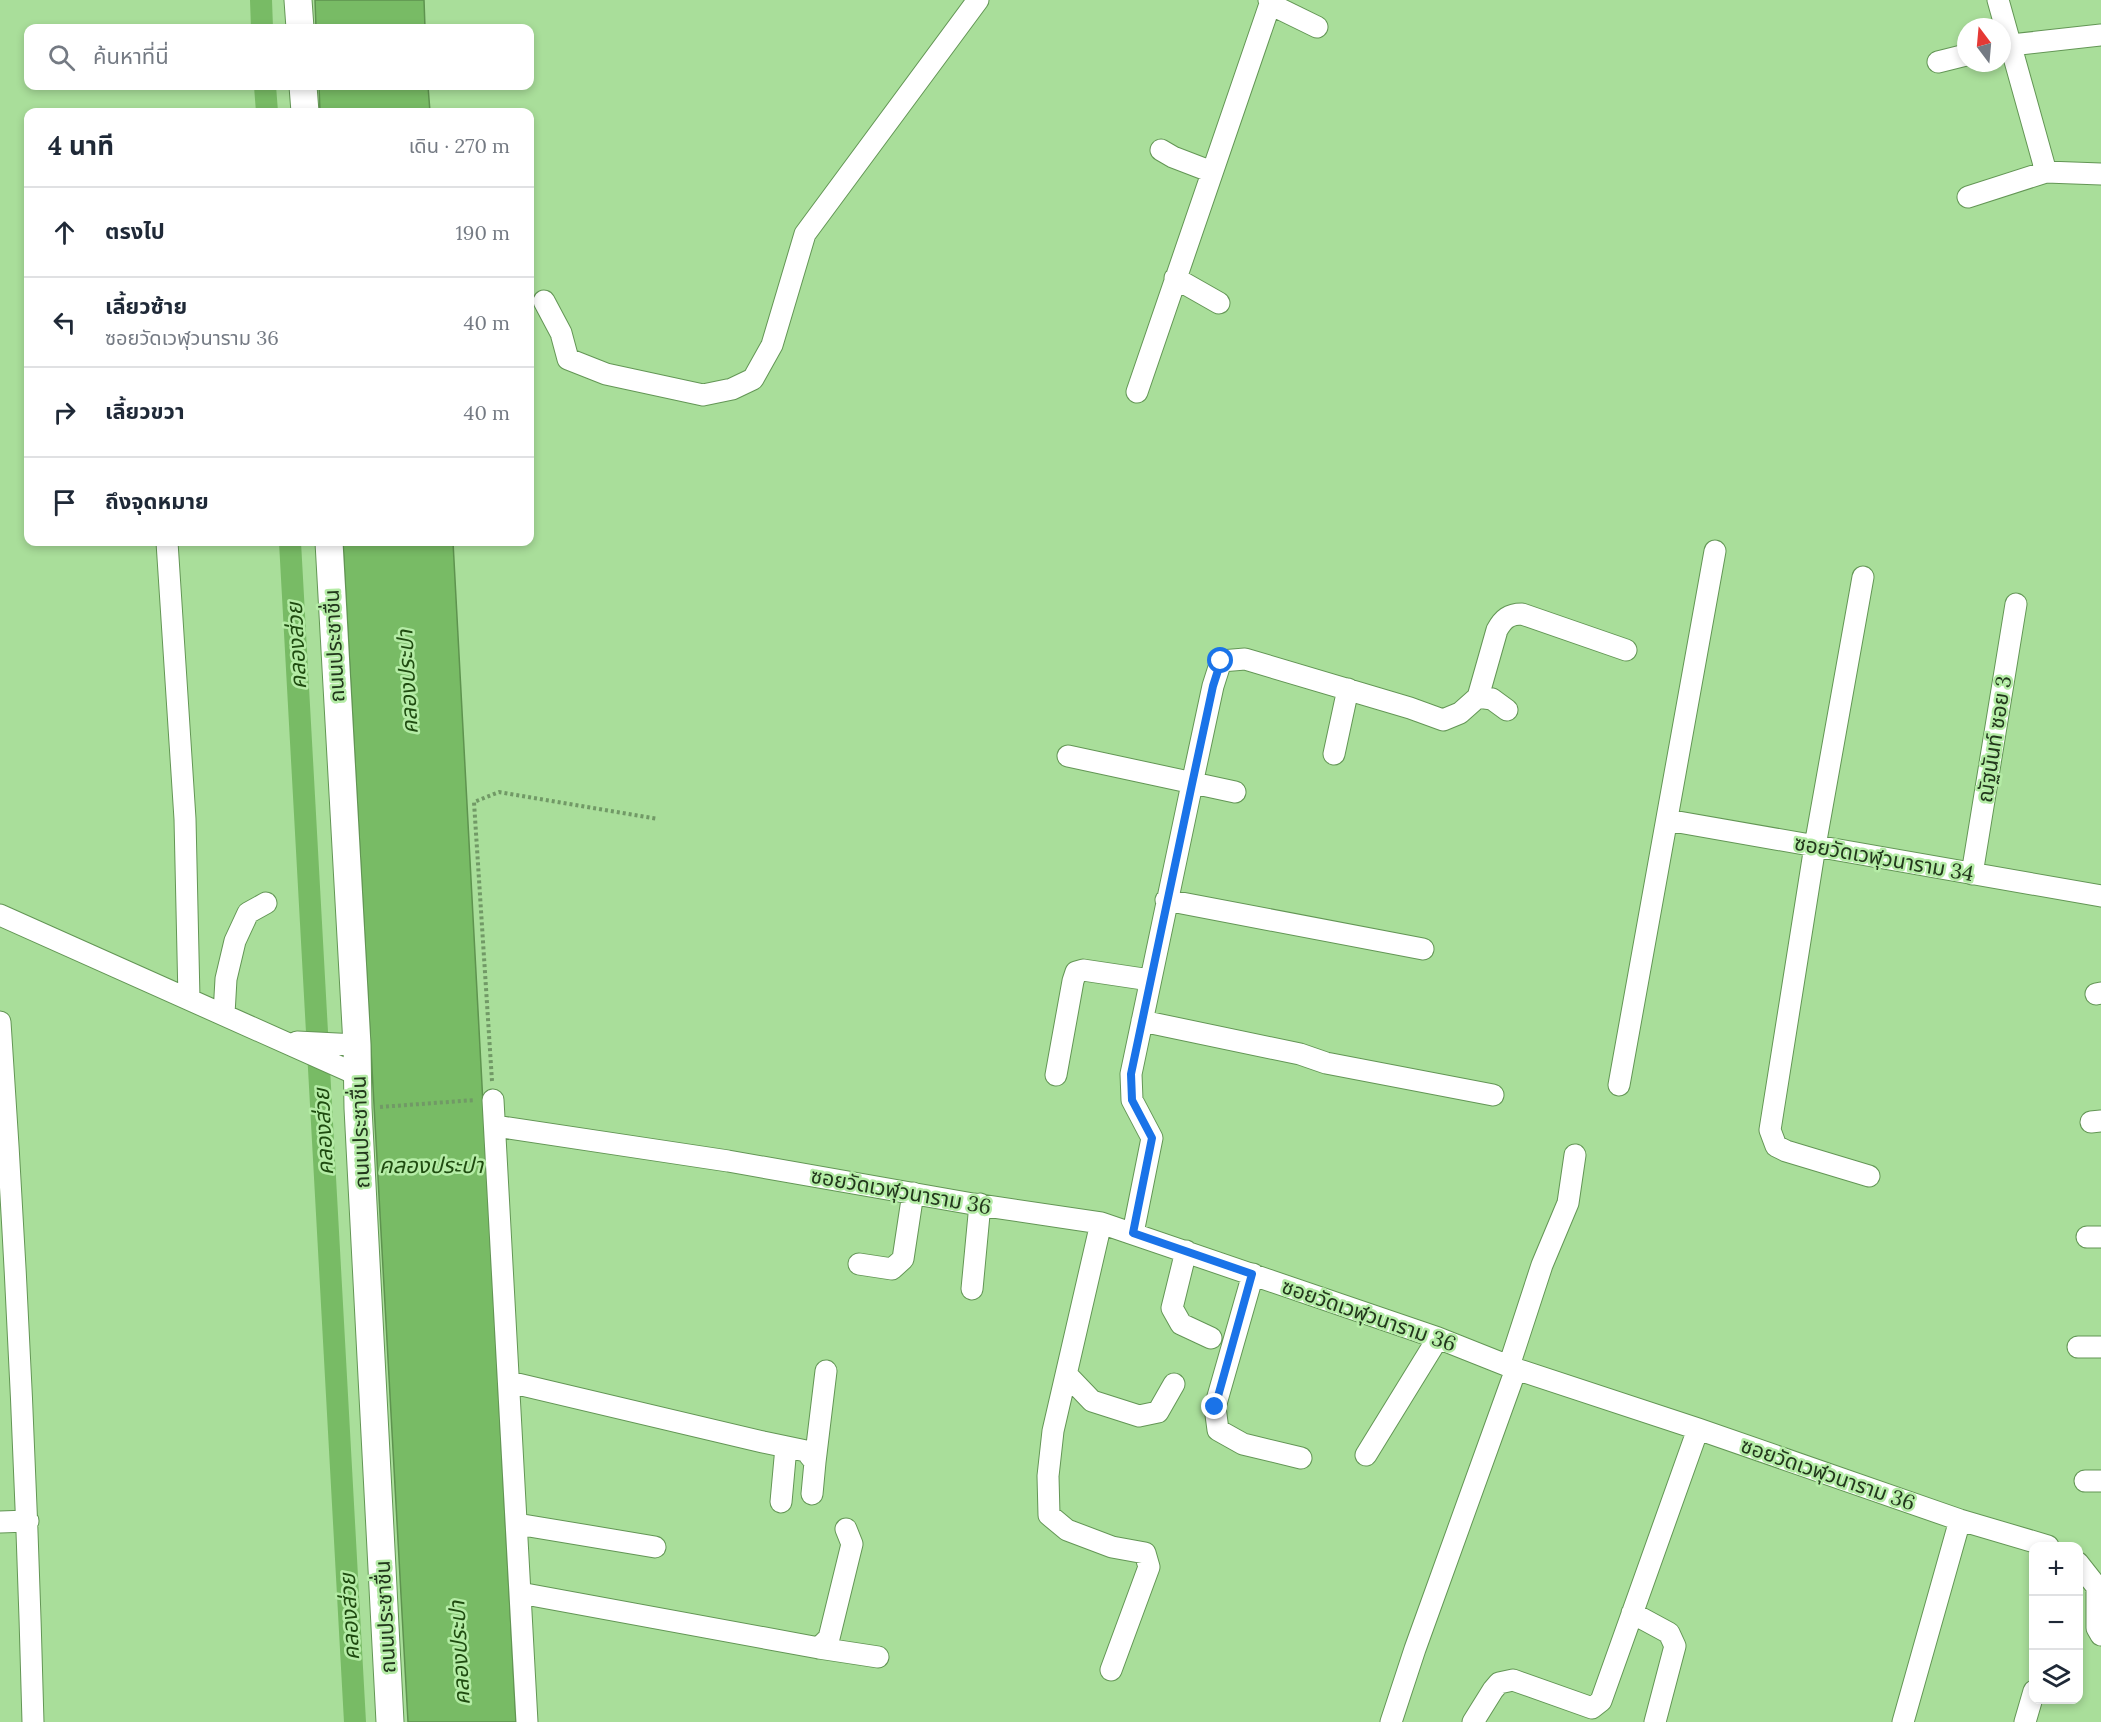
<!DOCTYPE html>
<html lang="th">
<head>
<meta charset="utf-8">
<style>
  body { margin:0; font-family:Lora,"Noto Sans Thai",serif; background:#f6f6f7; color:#1f2937 }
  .controls { position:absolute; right:18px; bottom:18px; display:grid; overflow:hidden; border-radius:12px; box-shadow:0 3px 9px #0003 }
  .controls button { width:54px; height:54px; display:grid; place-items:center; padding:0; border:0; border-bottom:2px solid #e0e1e3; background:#fff; color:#1f2937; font:30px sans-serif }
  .compass { position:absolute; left:1957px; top:18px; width:54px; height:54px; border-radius:50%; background:#fff; box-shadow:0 3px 9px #0003; rotate:344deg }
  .stop { position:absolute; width:18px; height:18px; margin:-14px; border:4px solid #1a73e8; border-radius:50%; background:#fff }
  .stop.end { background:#1a73e8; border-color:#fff; box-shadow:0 2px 6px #0008 }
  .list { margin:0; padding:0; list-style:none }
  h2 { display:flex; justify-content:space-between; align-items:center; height:78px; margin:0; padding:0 24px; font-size:26px }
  h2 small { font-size:20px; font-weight:400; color:#747a83 }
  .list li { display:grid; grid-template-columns:39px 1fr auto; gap:18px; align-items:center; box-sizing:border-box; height:90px; padding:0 24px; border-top:2px solid #e0e1e3 }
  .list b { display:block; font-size:22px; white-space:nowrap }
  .list p { margin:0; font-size:20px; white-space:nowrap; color:#747a83 }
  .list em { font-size:20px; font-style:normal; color:#747a83 }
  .icon { flex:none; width:33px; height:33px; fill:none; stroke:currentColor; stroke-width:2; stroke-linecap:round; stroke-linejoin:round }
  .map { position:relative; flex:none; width:2101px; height:1722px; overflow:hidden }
  .search { position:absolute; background:#fff; box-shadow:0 3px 9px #0003; left:24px; top:24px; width:510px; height:66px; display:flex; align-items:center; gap:15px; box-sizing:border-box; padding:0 21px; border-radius:12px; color:#747a83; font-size:22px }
  .panel { position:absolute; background:#fff; box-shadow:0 3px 9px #0003; left:24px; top:108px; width:510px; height:438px; border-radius:12px }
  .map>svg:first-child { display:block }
  .water { fill:#78bb65; stroke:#5e934f; stroke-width:1.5 }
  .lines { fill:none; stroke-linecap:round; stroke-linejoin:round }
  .canal { stroke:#78bb65; stroke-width:22 }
  .minor-casing { stroke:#639655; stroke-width:23 }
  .tertiary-casing { stroke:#639655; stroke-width:29 }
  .path { stroke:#719966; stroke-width:4; stroke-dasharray:3 3; stroke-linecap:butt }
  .minor { stroke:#fff; stroke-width:21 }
  .tertiary { stroke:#fff; stroke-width:27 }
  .route { stroke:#1a73e8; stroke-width:8 }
  .labels { text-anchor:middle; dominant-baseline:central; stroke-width:5; stroke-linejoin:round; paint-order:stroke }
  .street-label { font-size:21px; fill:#22371c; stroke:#b5eca6 }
  .water-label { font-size:22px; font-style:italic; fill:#1f4b10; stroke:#b5eca6 }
</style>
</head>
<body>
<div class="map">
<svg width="2101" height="1722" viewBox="0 0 2101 1722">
  <rect width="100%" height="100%" fill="#a9de9a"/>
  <path class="water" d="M 315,0 L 424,0 L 425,28 L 316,28 Z
    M 319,86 L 428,86 L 430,112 L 320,112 Z
    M 343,542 L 453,542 L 516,1722 L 408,1722 Z"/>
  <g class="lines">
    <path class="canal" d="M 261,0 L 262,28
      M 265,86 L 267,112
      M 290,542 L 355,1722"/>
    <defs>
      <path id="minor" d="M 1998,0 L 2046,172
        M 1270,4 L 1317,27
        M 2002,46 L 2101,35
        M 1938,62 L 1966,55
        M 1161,150 L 1173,157 L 1212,172
        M 1968,197 L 2046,172 L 2101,174
        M 1175,278 L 1219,303
        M 544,301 L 561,333 L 568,359 L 606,374 L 703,395 L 732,389 L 753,379 L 772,345 L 805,234 L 978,0
        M 1137,392 L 1270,4 L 1269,0
        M 167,542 L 185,819 L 189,999
        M 1863,577 L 1815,846 L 1770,1130 L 1776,1146 L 1786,1151 L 1869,1176
        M 1478,697 L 1497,630 C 1503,619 1509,614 1522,614 L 1626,650
        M 1334,754 L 1348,689
        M 1068,756 L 1235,792
        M 1667,820 L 2101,896
        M 1972,874 L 2016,604
        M 1166,900 L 1423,949
        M 0,915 L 358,1075
        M 2096,994 L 2101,993
        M 224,1014 L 226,979 L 235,941 L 248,913 L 266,903
        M 1142,1021 L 1300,1054 L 1326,1063 L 1493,1095
        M 0,1022 C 16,1255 27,1488 33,1722
        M 297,1042 L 357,1045
        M 1056,1075 L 1073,981 L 1076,972 L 1083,970 L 1150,980
        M 1619,1085 L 1715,551
        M 493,1100 L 527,1722
        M 2091,1122 L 2101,1121
        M 495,1126 L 728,1161 L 973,1204 L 1101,1223 L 1438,1338 L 1516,1369 L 1698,1429 L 1960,1520 L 2048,1546
        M 1101,1223 L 1053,1431 L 1048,1476 L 1049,1515 L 1067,1530 L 1112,1547 L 1145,1553 L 1149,1567 L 1111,1670
        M 1133,1233 L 1152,1138 L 1132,1100 L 1131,1074 L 1192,784 L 1213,686 L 1221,661 L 1245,659 L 1410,708 L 1443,720 L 1460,713 L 1478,697 L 1492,699 L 1507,710
        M 2087,1237 L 2101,1237
        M 1186,1251 L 1172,1308 L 1181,1324 L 1211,1338
        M 859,1264 L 892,1269 L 903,1259 L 913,1193
        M 1253,1274 L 1215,1407 L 1218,1430 L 1243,1444 L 1301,1458
        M 972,1289 L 980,1204
        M 2078,1347 L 2101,1347
        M 1509,1366 L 1542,1265 L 1568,1203 L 1575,1155
        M 1068,1376 L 1092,1401 L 1139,1416 L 1158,1412 L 1174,1384
        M 509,1382 L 763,1442 L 806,1451 L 815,1462 L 812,1494
        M 1366,1455 L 1438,1338
        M 815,1462 L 826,1371
        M 2085,1481 L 2101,1481
        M 781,1502 L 786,1447
        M 0,1522 L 28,1521
        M 517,1524 L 655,1547
        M 2078,1563 L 2097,1587 L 2097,1628 L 2101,1635
        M 520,1593 L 819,1648 L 878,1657
        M 1632,1613 L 1669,1633 L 1675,1646 L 1655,1722
        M 819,1648 L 829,1638 L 852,1544 L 846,1529
        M 1391,1722 L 1415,1649 L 1516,1369
        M 1473,1722 L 1493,1690 L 1499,1683 L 1513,1680 L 1592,1708 L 1601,1701 L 1698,1429
        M 1903,1722 L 1960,1520
        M 2025,1722 L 2034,1691"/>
      <path id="tertiary" d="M 298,0 L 300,28
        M 303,86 L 305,112
        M 329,542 L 357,1045 L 358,1108 L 390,1722"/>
    </defs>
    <use href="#minor" class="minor-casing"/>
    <use href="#tertiary" class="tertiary-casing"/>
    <path class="path" d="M 492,1081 L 474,802 L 499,792 L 658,819
      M 380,1107 L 475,1100"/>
    <use href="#minor" class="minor"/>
    <use href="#tertiary" class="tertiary"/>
  </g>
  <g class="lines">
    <path class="route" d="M 1215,1407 L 1252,1274 L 1133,1233 L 1152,1138 L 1132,1100 L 1131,1074 L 1192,784 L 1213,686 L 1221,661"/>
  </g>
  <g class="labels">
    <g class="street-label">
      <text transform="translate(334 646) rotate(-93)">ถนนประชาชื่น</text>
      <text transform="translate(1994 739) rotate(-81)">ณัฐนันท์ ซอย 3</text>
      <text transform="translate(1884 858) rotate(10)">ซอยวัดเวฬุวนาราม 34</text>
      <text transform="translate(360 1132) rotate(-92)">ถนนประชาชื่น</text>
      <text transform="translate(901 1191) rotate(10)">ซอยวัดเวฬุวนาราม 36</text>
      <text transform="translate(1369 1315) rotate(19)">ซอยวัดเวฬุวนาราม 36</text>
      <text transform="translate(1828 1474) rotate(19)">ซอยวัดเวฬุวนาราม 36</text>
      <text transform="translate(385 1617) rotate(-93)">ถนนประชาชื่น</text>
    </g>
    <g class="water-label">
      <text transform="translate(296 646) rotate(-93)">คลองส่วย</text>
      <text transform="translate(407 682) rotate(-93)">คลองประปา</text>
      <text transform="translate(323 1132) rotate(-93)">คลองส่วย</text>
      <text x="431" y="1165">คลองประปา</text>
      <text transform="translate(349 1617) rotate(-93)">คลองส่วย</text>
      <text transform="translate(459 1653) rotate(-93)">คลองประปา</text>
    </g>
  </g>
</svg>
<div class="controls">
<button>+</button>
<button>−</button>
<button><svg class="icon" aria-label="layers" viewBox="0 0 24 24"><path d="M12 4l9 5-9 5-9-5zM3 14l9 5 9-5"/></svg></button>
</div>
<svg class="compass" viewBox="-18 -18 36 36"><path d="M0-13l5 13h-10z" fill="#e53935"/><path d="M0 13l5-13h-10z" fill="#747a83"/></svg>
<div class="stop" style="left:1221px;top:661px"></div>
<div class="stop end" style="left:1215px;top:1407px"></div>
<div class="search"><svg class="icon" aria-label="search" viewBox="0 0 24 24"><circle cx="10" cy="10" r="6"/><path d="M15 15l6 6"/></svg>ค้นหาที่นี่</div>
<section class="panel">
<h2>4 นาที<small>เดิน · 270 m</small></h2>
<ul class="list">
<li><svg class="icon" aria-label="ahead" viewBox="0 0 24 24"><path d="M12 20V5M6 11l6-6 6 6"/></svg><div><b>ตรงไป</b></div><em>190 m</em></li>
<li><svg class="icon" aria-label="left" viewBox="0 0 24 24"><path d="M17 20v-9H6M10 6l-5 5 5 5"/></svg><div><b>เลี้ยวซ้าย</b><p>ซอยวัดเวฬุวนาราม 36</p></div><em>40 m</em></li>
<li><svg class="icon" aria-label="right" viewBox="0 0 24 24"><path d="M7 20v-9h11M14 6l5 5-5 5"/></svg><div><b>เลี้ยวขวา</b></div><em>40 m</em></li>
<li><svg class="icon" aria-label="arrive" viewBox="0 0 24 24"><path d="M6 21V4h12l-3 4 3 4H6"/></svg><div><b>ถึงจุดหมาย</b></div></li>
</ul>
</section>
</div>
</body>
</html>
